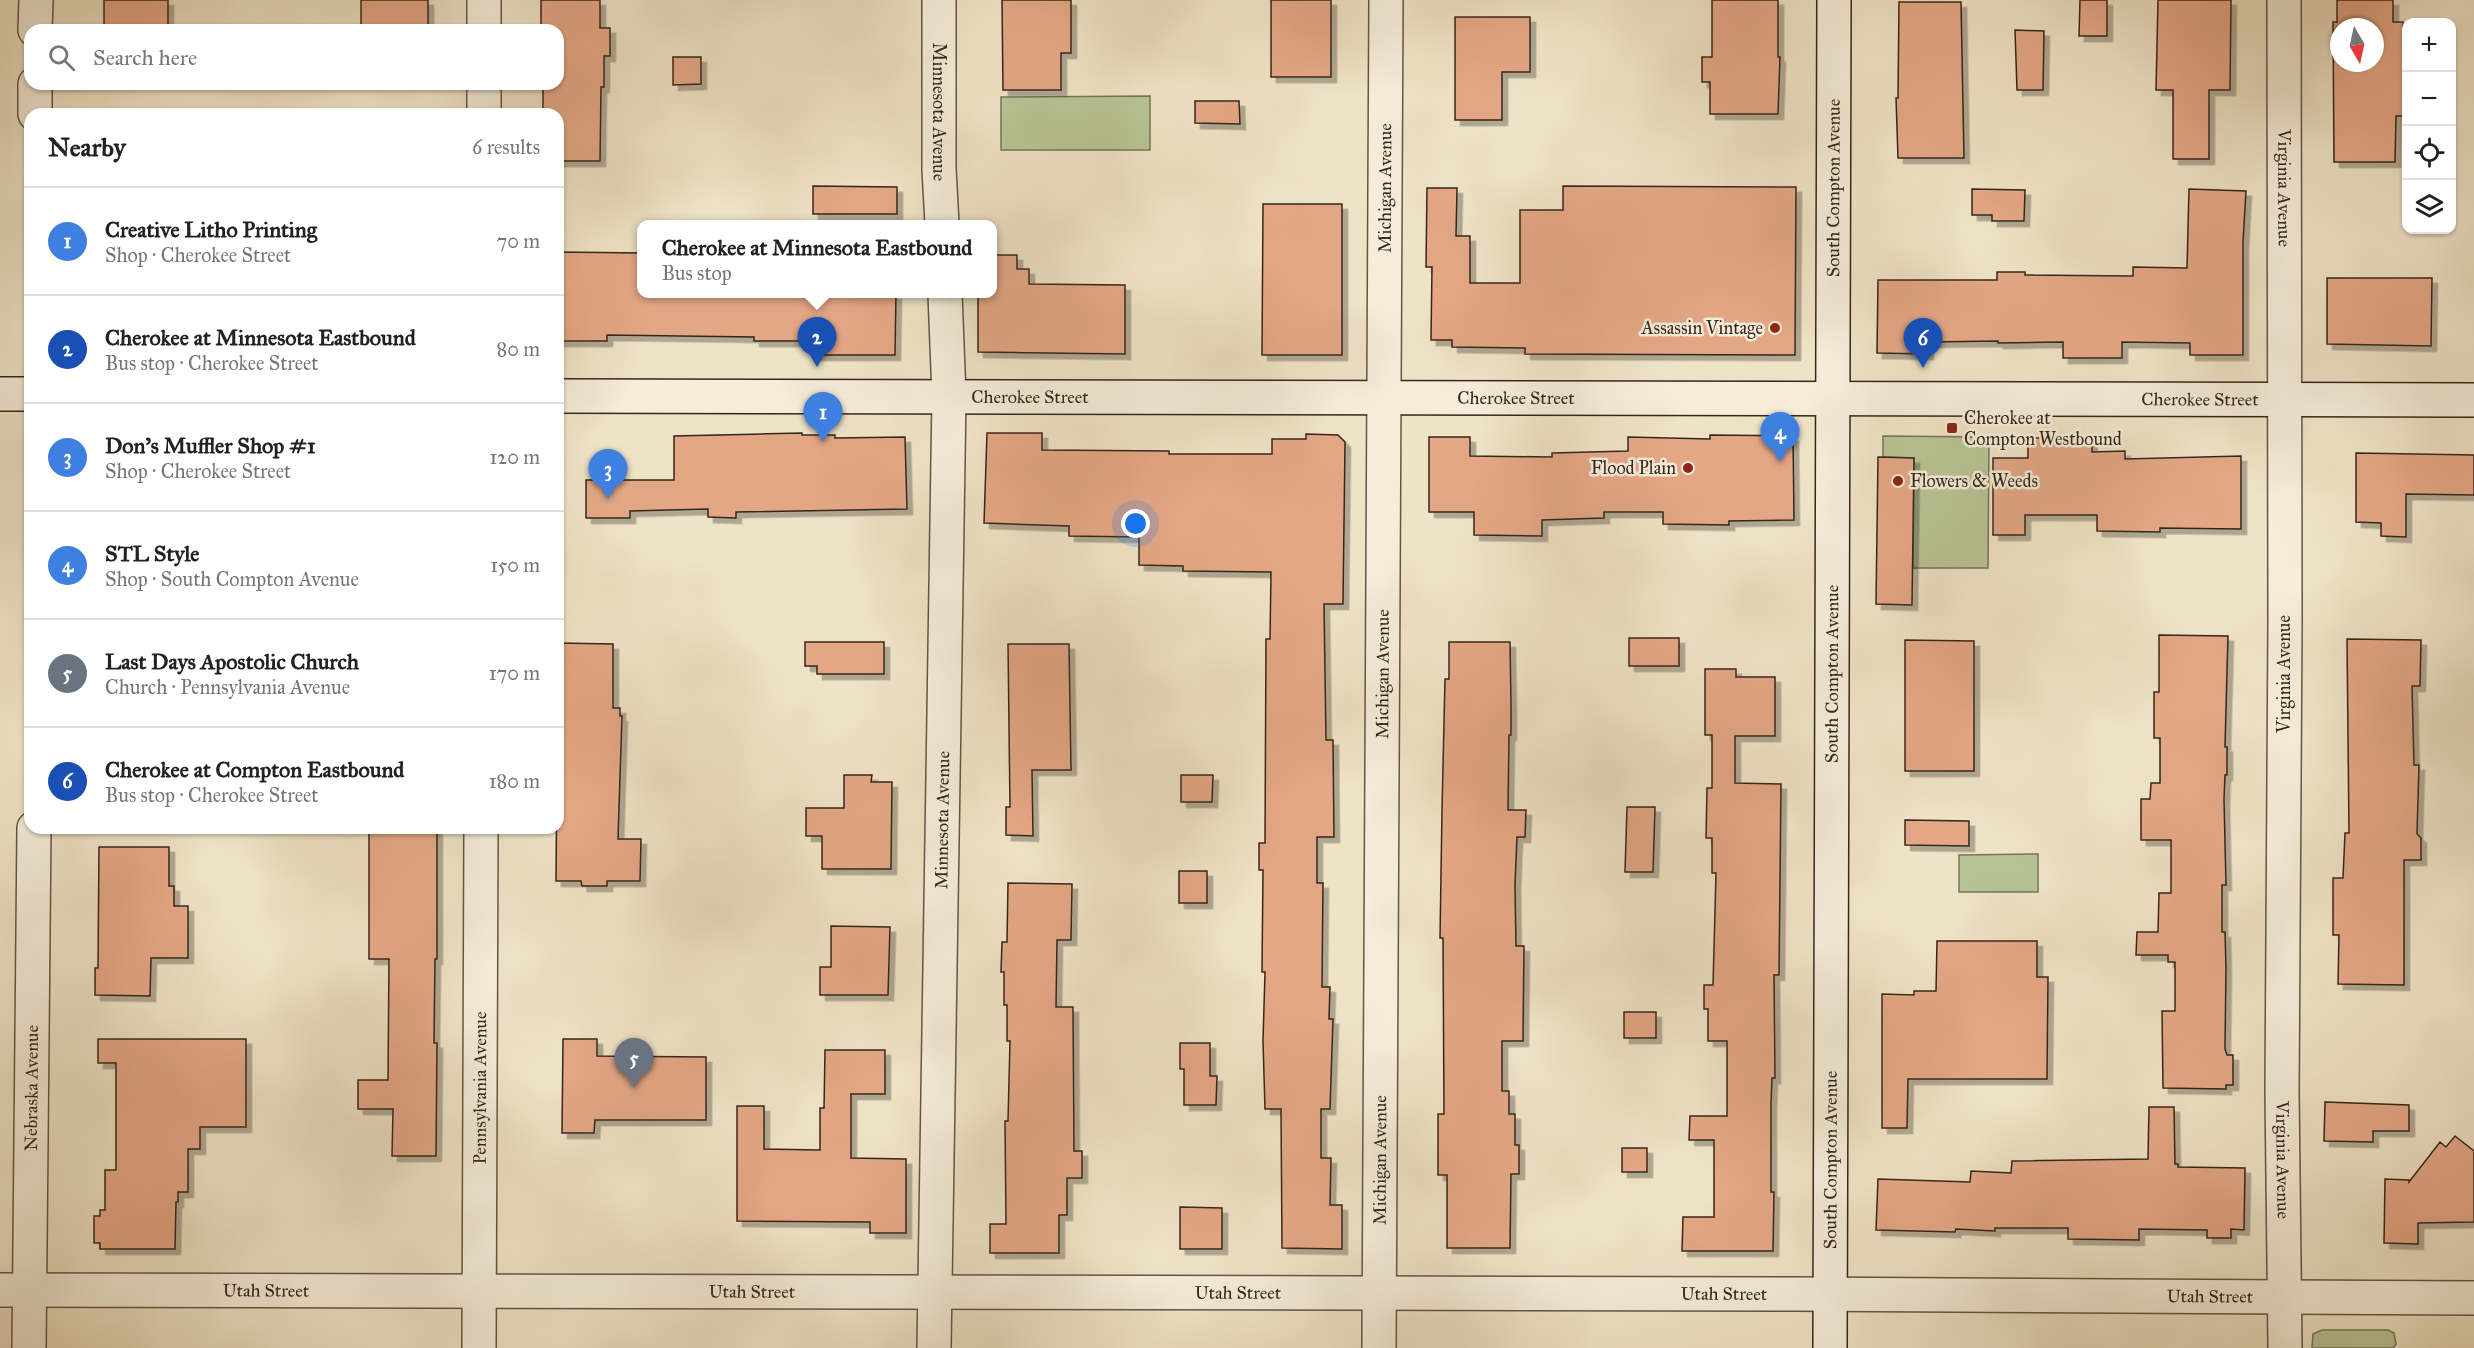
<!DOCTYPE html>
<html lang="en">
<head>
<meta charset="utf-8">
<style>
  body { margin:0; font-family:"IM FELL Great Primer",serif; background:#f2f2f2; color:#222 }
  .controls { position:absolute; right:18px; top:18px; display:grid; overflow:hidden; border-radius:12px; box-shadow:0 2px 4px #0004 }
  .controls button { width:54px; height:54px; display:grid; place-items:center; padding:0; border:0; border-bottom:2px solid #e0e0e0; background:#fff; color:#222; font:30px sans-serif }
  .compass { position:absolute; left:2330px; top:18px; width:54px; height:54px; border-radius:50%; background:#fff; box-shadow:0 2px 4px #0004; rotate:171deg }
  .you { position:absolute; left:1136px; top:524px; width:21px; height:21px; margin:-15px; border:4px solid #fff; border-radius:50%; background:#1a73e8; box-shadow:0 0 0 9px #1a73e833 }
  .badge { display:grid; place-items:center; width:39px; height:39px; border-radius:50%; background:#7c3aed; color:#fff; font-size:20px; font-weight:700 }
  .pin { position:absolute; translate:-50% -50px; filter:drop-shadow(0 2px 3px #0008) }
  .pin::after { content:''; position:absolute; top:32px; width:21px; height:18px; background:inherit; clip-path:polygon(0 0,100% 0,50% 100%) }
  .popup { position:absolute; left:637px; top:220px; width:360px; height:78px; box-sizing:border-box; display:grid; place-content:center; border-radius:12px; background:#fff; filter:drop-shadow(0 2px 4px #0005); font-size:20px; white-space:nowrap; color:#767676 }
  .popup b { font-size:22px; color:#222 }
  .popup::after { content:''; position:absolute; left:50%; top:100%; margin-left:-12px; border:12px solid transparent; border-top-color:#fff }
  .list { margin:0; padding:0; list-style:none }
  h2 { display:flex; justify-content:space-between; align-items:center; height:78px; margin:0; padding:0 24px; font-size:26px }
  h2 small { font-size:20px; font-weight:400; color:#767676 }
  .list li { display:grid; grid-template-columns:39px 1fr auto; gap:18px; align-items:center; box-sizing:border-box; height:108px; padding:0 24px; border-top:2px solid #e0e0e0 }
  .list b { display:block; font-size:22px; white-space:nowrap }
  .list p { margin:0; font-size:20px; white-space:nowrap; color:#767676 }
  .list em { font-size:20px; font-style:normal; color:#767676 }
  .icon { flex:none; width:33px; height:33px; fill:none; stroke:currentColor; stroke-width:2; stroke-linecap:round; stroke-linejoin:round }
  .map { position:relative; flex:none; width:2474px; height:1348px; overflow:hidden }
  .search { position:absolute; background:#fff; box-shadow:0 2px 4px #0004; left:24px; top:24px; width:540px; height:66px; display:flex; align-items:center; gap:15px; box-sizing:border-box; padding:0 21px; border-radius:18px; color:#767676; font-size:22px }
  .panel { position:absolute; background:#fff; box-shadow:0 2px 4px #0004; left:24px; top:108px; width:540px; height:726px; border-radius:18px }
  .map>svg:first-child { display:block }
  .green { fill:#b8c496; stroke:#767558; stroke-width:1.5 }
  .building { fill:#e4a786; stroke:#35261b; stroke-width:1.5; fill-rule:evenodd; filter:url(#shadow) }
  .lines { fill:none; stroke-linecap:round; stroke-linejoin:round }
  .street-casing { stroke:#645546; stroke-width:36 }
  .secondary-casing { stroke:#35261b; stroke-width:36 }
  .street { stroke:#f5edda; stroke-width:33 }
  .secondary { stroke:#f5edda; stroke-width:33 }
  .poi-dot { fill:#8f2418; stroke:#f5edda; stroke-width:2 }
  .labels { text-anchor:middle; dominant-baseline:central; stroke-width:5; stroke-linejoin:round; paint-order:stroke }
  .street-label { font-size:18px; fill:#35261b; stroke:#f5edda }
  .poi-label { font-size:18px; fill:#35261b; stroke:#f5edda; text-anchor:end }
</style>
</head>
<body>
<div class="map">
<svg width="2474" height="1348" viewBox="0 0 2474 1348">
  <defs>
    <filter id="shadow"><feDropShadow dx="5.5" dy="5.5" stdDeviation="0" flood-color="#0004"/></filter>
  </defs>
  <rect width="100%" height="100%" fill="#efe3c6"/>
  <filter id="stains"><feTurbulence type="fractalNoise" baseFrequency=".00333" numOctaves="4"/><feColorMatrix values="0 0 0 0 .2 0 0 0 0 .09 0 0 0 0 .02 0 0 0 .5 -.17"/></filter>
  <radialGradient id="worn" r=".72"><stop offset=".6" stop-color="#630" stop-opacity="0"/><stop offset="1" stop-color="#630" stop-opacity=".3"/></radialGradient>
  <path class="green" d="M 1150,96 L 1150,150 L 1001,150 L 1001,97 Z
    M 1883,436 L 1989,437 L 1988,568 L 1913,568 L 1914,458 L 1883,457 Z
    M 2038,854 L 2038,892 L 1959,892 L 1959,855 Z
    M 2322,1330 L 2388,1330 L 2394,1333 L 2396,1344 L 2393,1348 L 2312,1348 L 2313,1334 Z"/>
  <path class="building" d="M 104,0 L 168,0 L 168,30 L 104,30 Z
    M 361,0 L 428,0 L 428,30 L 361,30 Z
    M 541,0 L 600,0 L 600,28 L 610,28 L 610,56 L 604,56 L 604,87 L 601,87 L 600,161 L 558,161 L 558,114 L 543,114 L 543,84 L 558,84 L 558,30 L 541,30 Z
    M 1002,0 L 1071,0 L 1071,53 L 1061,53 L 1061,90 L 1003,90 Z
    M 1271,0 L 1331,0 L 1331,77 L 1271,77 Z
    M 1712,0 L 1778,0 L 1778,57 L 1780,57 L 1778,114 L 1710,114 L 1710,82 L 1702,82 L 1702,57 L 1712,57 Z
    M 2080,0 L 2107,0 L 2107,36 L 2079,36 Z
    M 2158,0 L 2231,0 L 2230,90 L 2209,90 L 2209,159 L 2173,159 L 2173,90 L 2156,90 Z
    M 2337,0 L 2393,0 L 2393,22 L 2403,22 L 2404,116 L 2396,116 L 2395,162 L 2334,162 L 2333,22 L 2337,22 ZM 2339,27 L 2375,27 L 2375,63 L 2339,63 Z
    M 1899,2 L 1961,2 L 1964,158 L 1898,158 L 1896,98 L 1898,98 Z
    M 1455,17 L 1530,17 L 1530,72 L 1502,72 L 1502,120 L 1455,120 Z
    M 2015,30 L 2044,31 L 2043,90 L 2017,90 Z
    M 673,57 L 701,57 L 701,84 L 673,85 Z
    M 1195,101 L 1239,101 L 1240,124 L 1195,123 Z
    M 813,186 L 897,187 L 897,214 L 813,214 Z
    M 1563,186 L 1796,187 L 1795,355 L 1525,354 L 1525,348 L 1452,347 L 1452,340 L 1431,340 L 1432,267 L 1426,267 L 1427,188 L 1457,188 L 1456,236 L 1470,236 L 1470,283 L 1520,283 L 1520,210 L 1563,210 Z
    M 1972,189 L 2025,190 L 2024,221 L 1992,221 L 1992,215 L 1972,215 Z
    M 2189,189 L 2246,191 L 2243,242 L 2243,355 L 2190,355 L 2190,343 L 2122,342 L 2122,358 L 2063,358 L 2063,342 L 1998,343 L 1998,341 L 1928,342 L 1928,354 L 1877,353 L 1878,280 L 1997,280 L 1997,272 L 2025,272 L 2025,275 L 2133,276 L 2133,267 L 2187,268 Z
    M 1263,204 L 1342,204 L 1342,355 L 1262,355 Z
    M 558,252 L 642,253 L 642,294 L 896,294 L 895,355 L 812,355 L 813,341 L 754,341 L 754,337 L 607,335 L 607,341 L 558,341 Z
    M 993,255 L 1017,255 L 1017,269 L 1029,269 L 1029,284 L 1125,285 L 1125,354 L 978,352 L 978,294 L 993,294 Z
    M 2327,278 L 2432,278 L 2431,346 L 2327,344 Z
    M 802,433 L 802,435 L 835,435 L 835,438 L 905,437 L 907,509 L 736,512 L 736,518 L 708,517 L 708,509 L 630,511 L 630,518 L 586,518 L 586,480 L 674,480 L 674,436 Z
    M 987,433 L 1042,433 L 1042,450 L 1169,451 L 1169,454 L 1272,454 L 1272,439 L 1306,439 L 1306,434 L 1338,435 L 1345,442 L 1343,604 L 1324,604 L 1326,740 L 1333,740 L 1334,837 L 1317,837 L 1317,883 L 1323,883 L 1322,987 L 1330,987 L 1329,1019 L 1333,1019 L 1330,1109 L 1321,1109 L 1321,1158 L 1331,1158 L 1330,1205 L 1342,1205 L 1342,1249 L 1282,1248 L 1281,1109 L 1265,1109 L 1263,1041 L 1265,972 L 1262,972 L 1263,870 L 1259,870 L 1259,843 L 1265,843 L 1266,639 L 1270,639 L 1271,572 L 1183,571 L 1183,566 L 1139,565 L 1139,537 L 1069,536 L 1069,526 L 984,523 Z
    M 1710,435 L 1793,436 L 1794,520 L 1729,521 L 1729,525 L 1663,524 L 1663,512 L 1604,512 L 1604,518 L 1542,520 L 1542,536 L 1474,535 L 1474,512 L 1429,512 L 1429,437 L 1470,437 L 1470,456 L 1552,457 L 1552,453 L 1628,451 L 1628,437 L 1710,439 Z
    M 2028,438 L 2092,438 L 2092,452 L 2125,451 L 2125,459 L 2241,456 L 2241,529 L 2160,528 L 2160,532 L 2097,531 L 2097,515 L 2025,515 L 2025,535 L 1993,535 L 1993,458 L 2028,458 Z
    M 2356,453 L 2474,455 L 2474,495 L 2406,494 L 2406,537 L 2381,536 L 2381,523 L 2356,522 Z
    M 1878,457 L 1914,458 L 1912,605 L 1876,604 Z
    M 2159,635 L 2228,636 L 2225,747 L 2227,747 L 2227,775 L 2225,775 L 2224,799 L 2226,885 L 2222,885 L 2222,932 L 2225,932 L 2226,968 L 2225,1049 L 2227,1055 L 2233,1055 L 2233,1085 L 2226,1085 L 2226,1089 L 2163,1088 L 2162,1011 L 2175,1011 L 2175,962 L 2168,962 L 2168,955 L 2136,955 L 2137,932 L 2158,932 L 2159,893 L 2171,893 L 2171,840 L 2141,840 L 2141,799 L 2150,799 L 2151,783 L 2160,783 L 2160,738 L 2154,738 L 2154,692 L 2159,692 Z
    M 1629,638 L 1679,638 L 1679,666 L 1629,666 Z
    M 2347,639 L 2421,640 L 2420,686 L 2412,686 L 2414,765 L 2419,765 L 2417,834 L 2421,838 L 2421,860 L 2404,860 L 2404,985 L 2338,984 L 2339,935 L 2333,935 L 2333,878 L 2343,878 L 2345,833 L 2349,833 Z
    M 1905,640 L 1974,641 L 1974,771 L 1905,771 Z
    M 805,642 L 884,642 L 884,674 L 817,674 L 817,666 L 805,666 Z
    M 1449,642 L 1510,642 L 1511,705 L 1511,735 L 1509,735 L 1508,810 L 1526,810 L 1525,837 L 1517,837 L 1515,885 L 1516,946 L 1524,946 L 1523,1041 L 1502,1041 L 1502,1091 L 1509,1091 L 1509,1114 L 1515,1114 L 1515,1145 L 1519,1145 L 1519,1174 L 1511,1174 L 1510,1248 L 1447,1248 L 1447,1175 L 1438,1175 L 1438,1114 L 1444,1114 L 1443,938 L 1440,938 L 1442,810 L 1445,679 L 1449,679 Z
    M 558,643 L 613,644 L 613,708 L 620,708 L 620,716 L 622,716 L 618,839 L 641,839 L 640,881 L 607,881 L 607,886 L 582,886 L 581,881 L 556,881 Z
    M 1008,644 L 1069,644 L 1071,770 L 1032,770 L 1033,836 L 1006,835 L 1006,807 L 1010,807 Z
    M 1705,669 L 1736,669 L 1736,677 L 1775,677 L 1775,736 L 1735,736 L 1735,783 L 1781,784 L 1779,975 L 1774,975 L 1775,1078 L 1772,1078 L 1771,1103 L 1771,1192 L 1774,1192 L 1773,1251 L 1682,1251 L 1683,1217 L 1714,1217 L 1714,1140 L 1689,1140 L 1690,1116 L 1727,1116 L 1727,1041 L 1708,1041 L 1708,1009 L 1704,1009 L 1704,985 L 1713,985 L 1716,873 L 1712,873 L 1712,838 L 1706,838 L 1707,788 L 1712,788 L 1712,735 L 1705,735 Z
    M 844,775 L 872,775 L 871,782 L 892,782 L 891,869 L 822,869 L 822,836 L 806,836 L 806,808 L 844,808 Z
    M 1181,775 L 1213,775 L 1212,802 L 1181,802 Z
    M 1627,807 L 1655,807 L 1653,872 L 1625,872 Z
    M 1905,820 L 1969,821 L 1969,846 L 1905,845 Z
    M 369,828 L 437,828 L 437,959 L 435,959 L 434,1043 L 437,1043 L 436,1156 L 392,1156 L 393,1109 L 358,1109 L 358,1080 L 388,1080 L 389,959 L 369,959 Z
    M 99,847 L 169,847 L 169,886 L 174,886 L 174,906 L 188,906 L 188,958 L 151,958 L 150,996 L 95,995 L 95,968 L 98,968 Z
    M 1179,871 L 1207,871 L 1207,903 L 1179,903 Z
    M 1008,883 L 1072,884 L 1071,940 L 1057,940 L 1056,1007 L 1073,1007 L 1074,1151 L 1082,1151 L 1082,1178 L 1067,1178 L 1067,1215 L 1059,1215 L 1059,1253 L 990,1253 L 990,1224 L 1006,1224 L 1005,1121 L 1008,1121 L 1010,1041 L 1007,1041 L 1007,1005 L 1004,1005 L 1004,972 L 1001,972 L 1002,942 L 1007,942 Z
    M 831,926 L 890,927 L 888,995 L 820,995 L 820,967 L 831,967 Z
    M 1937,941 L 2037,941 L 2037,977 L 2048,977 L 2047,1079 L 1908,1079 L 1907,1128 L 1882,1128 L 1882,994 L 1914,995 L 1914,991 L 1936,991 Z
    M 1624,1012 L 1656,1012 L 1656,1038 L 1624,1038 Z
    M 98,1039 L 246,1039 L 246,1127 L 200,1127 L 200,1149 L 188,1149 L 188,1192 L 178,1192 L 178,1202 L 176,1202 L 175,1249 L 100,1249 L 100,1243 L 94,1243 L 94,1216 L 100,1216 L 100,1210 L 105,1210 L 105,1170 L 116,1170 L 116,1063 L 98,1063 Z
    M 563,1039 L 597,1039 L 597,1056 L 706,1057 L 706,1120 L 595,1120 L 594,1133 L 562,1133 Z
    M 1180,1043 L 1210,1043 L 1210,1076 L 1217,1076 L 1216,1105 L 1184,1105 L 1184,1069 L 1180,1069 Z
    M 825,1050 L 885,1050 L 885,1094 L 851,1094 L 851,1158 L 906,1159 L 906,1233 L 870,1233 L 870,1222 L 737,1221 L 737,1106 L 764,1106 L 764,1149 L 820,1150 L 820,1108 L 824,1108 Z
    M 2325,1102 L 2409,1105 L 2409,1131 L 2373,1131 L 2373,1142 L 2324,1141 Z
    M 2149,1107 L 2174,1107 L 2175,1164 L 2178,1164 L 2178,1167 L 2245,1168 L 2244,1230 L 2231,1229 L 2231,1238 L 2207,1238 L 2207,1230 L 2139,1229 L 2139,1240 L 2068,1239 L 2068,1228 L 1995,1228 L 1995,1231 L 1956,1229 L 1955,1232 L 1876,1230 L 1878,1179 L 1970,1182 L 1971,1171 L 2011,1173 L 2012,1161 L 2148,1159 Z
    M 2455,1136 L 2474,1151 L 2474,1222 L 2418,1223 L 2418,1244 L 2384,1243 L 2385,1179 L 2409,1180 L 2409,1182 L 2440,1142 L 2446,1147 Z
    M 1622,1148 L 1647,1148 L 1647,1172 L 1622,1172 Z
    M 1180,1207 L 1222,1208 L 1222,1249 L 1180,1249 Z"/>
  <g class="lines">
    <defs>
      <g id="street">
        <path id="s1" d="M 939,0 L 939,169 L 942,224"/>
        <path id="s2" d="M 2284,0 L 2285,623 L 2282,1091 L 2285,1348"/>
        <path d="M 35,30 L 36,0"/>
        <path d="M 484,30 L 484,0"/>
        <path d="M 35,114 L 35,84"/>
        <path d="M 484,114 L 484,84"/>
        <path id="s3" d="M 0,1290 L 1796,1294 L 2474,1298"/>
        <path id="s4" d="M 29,1348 L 34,828"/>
        <path id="s5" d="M 479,1348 L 481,828"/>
        <path id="s6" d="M 934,1348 L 949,396 L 945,294"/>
        <path id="s7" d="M 1379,1348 L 1386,0"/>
      </g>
      <g id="secondary">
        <path d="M 0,394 L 30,394"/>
        <path id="s8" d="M 558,396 L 2474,400"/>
        <path id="s9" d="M 1830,1348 L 1834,0"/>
      </g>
    </defs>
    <use href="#street" class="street-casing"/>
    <use href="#secondary" class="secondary-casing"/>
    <use href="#street" class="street"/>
    <use href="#secondary" class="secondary"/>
  </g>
  <g class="poi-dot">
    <circle cx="1775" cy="328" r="6"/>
    <rect x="1946" y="422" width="12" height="12" rx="3"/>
    <circle cx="1688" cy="468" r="6"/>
    <circle cx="1898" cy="481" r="6"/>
  </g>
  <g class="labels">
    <g class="street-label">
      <text stroke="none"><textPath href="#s1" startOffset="112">Minnesota Avenue</textPath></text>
      <text stroke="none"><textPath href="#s7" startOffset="1160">Michigan Avenue</textPath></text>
      <text stroke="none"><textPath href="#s9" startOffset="1160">South Compton Avenue</textPath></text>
      <text stroke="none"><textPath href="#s2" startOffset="188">Virginia Avenue</textPath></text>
      <text stroke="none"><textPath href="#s8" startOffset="472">Cherokee Street</textPath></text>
      <text stroke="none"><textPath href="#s8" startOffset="958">Cherokee Street</textPath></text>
      <text stroke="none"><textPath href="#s8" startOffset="1642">Cherokee Street</textPath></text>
      <text stroke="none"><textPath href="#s7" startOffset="674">Michigan Avenue</textPath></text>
      <text stroke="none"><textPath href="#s9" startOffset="674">South Compton Avenue</textPath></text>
      <text transform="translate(2284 674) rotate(-90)">Virginia Avenue</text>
      <text stroke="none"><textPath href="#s6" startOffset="528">Minnesota Avenue</textPath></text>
      <text stroke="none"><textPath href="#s4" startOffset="260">Nebraska Avenue</textPath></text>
      <text stroke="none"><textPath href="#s5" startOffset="260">Pennsylvania Avenue</textPath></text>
      <text stroke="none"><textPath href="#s7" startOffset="188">Michigan Avenue</textPath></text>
      <text stroke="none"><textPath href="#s9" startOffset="188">South Compton Avenue</textPath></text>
      <text stroke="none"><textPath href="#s2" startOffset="1160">Virginia Avenue</textPath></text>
      <text stroke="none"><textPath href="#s3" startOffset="266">Utah Street</textPath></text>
      <text stroke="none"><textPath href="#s3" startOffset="752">Utah Street</textPath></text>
      <text stroke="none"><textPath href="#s3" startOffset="1238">Utah Street</textPath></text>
      <text stroke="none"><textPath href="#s3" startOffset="1724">Utah Street</textPath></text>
      <text stroke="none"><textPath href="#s3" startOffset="2210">Utah Street</textPath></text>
    </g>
    <g class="poi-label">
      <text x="1763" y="328">Assassin Vintage</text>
      <text x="1964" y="418" text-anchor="start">Cherokee at<tspan x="1964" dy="21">Compton Westbound</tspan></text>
      <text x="1676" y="468">Flood Plain</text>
      <text x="1910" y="481" text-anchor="start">Flowers &amp; Weeds</text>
    </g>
  </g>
  <rect width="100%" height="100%" filter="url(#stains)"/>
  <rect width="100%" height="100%" fill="url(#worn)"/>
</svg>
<div class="controls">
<button>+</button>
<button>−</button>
<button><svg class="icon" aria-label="locate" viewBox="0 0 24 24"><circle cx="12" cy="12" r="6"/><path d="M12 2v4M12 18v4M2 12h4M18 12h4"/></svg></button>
<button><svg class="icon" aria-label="layers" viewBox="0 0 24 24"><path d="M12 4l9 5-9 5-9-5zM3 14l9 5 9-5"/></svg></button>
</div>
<svg class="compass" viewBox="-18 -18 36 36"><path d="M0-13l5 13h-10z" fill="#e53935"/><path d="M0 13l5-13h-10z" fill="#767676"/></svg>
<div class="you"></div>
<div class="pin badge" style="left:823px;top:442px;background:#3f7fe0">1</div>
<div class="pin badge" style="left:817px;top:367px;background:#1a4fb4">2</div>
<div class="popup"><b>Cherokee at Minnesota Eastbound</b>Bus stop</div>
<div class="pin badge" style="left:608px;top:499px;background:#3f7fe0">3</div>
<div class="pin badge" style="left:1780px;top:462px;background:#3f7fe0">4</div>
<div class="pin badge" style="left:634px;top:1088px;background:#6b7280">5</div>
<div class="pin badge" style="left:1923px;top:368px;background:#1a4fb4">6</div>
<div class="search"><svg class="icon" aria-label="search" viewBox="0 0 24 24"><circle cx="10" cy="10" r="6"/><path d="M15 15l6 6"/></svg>Search here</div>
<section class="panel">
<h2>Nearby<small>6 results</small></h2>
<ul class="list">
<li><span class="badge" style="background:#3f7fe0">1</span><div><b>Creative Litho Printing</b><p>Shop · Cherokee Street</p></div><em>70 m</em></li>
<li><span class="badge" style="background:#1a4fb4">2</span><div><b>Cherokee at Minnesota Eastbound</b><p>Bus stop · Cherokee Street</p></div><em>80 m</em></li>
<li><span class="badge" style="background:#3f7fe0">3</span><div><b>Don's Muffler Shop #1</b><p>Shop · Cherokee Street</p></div><em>120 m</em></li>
<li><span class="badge" style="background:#3f7fe0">4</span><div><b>STL Style</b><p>Shop · South Compton Avenue</p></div><em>150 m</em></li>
<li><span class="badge" style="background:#6b7280">5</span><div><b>Last Days Apostolic Church</b><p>Church · Pennsylvania Avenue</p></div><em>170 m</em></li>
<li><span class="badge" style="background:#1a4fb4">6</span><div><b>Cherokee at Compton Eastbound</b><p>Bus stop · Cherokee Street</p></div><em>180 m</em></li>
</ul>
</section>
</div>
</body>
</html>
